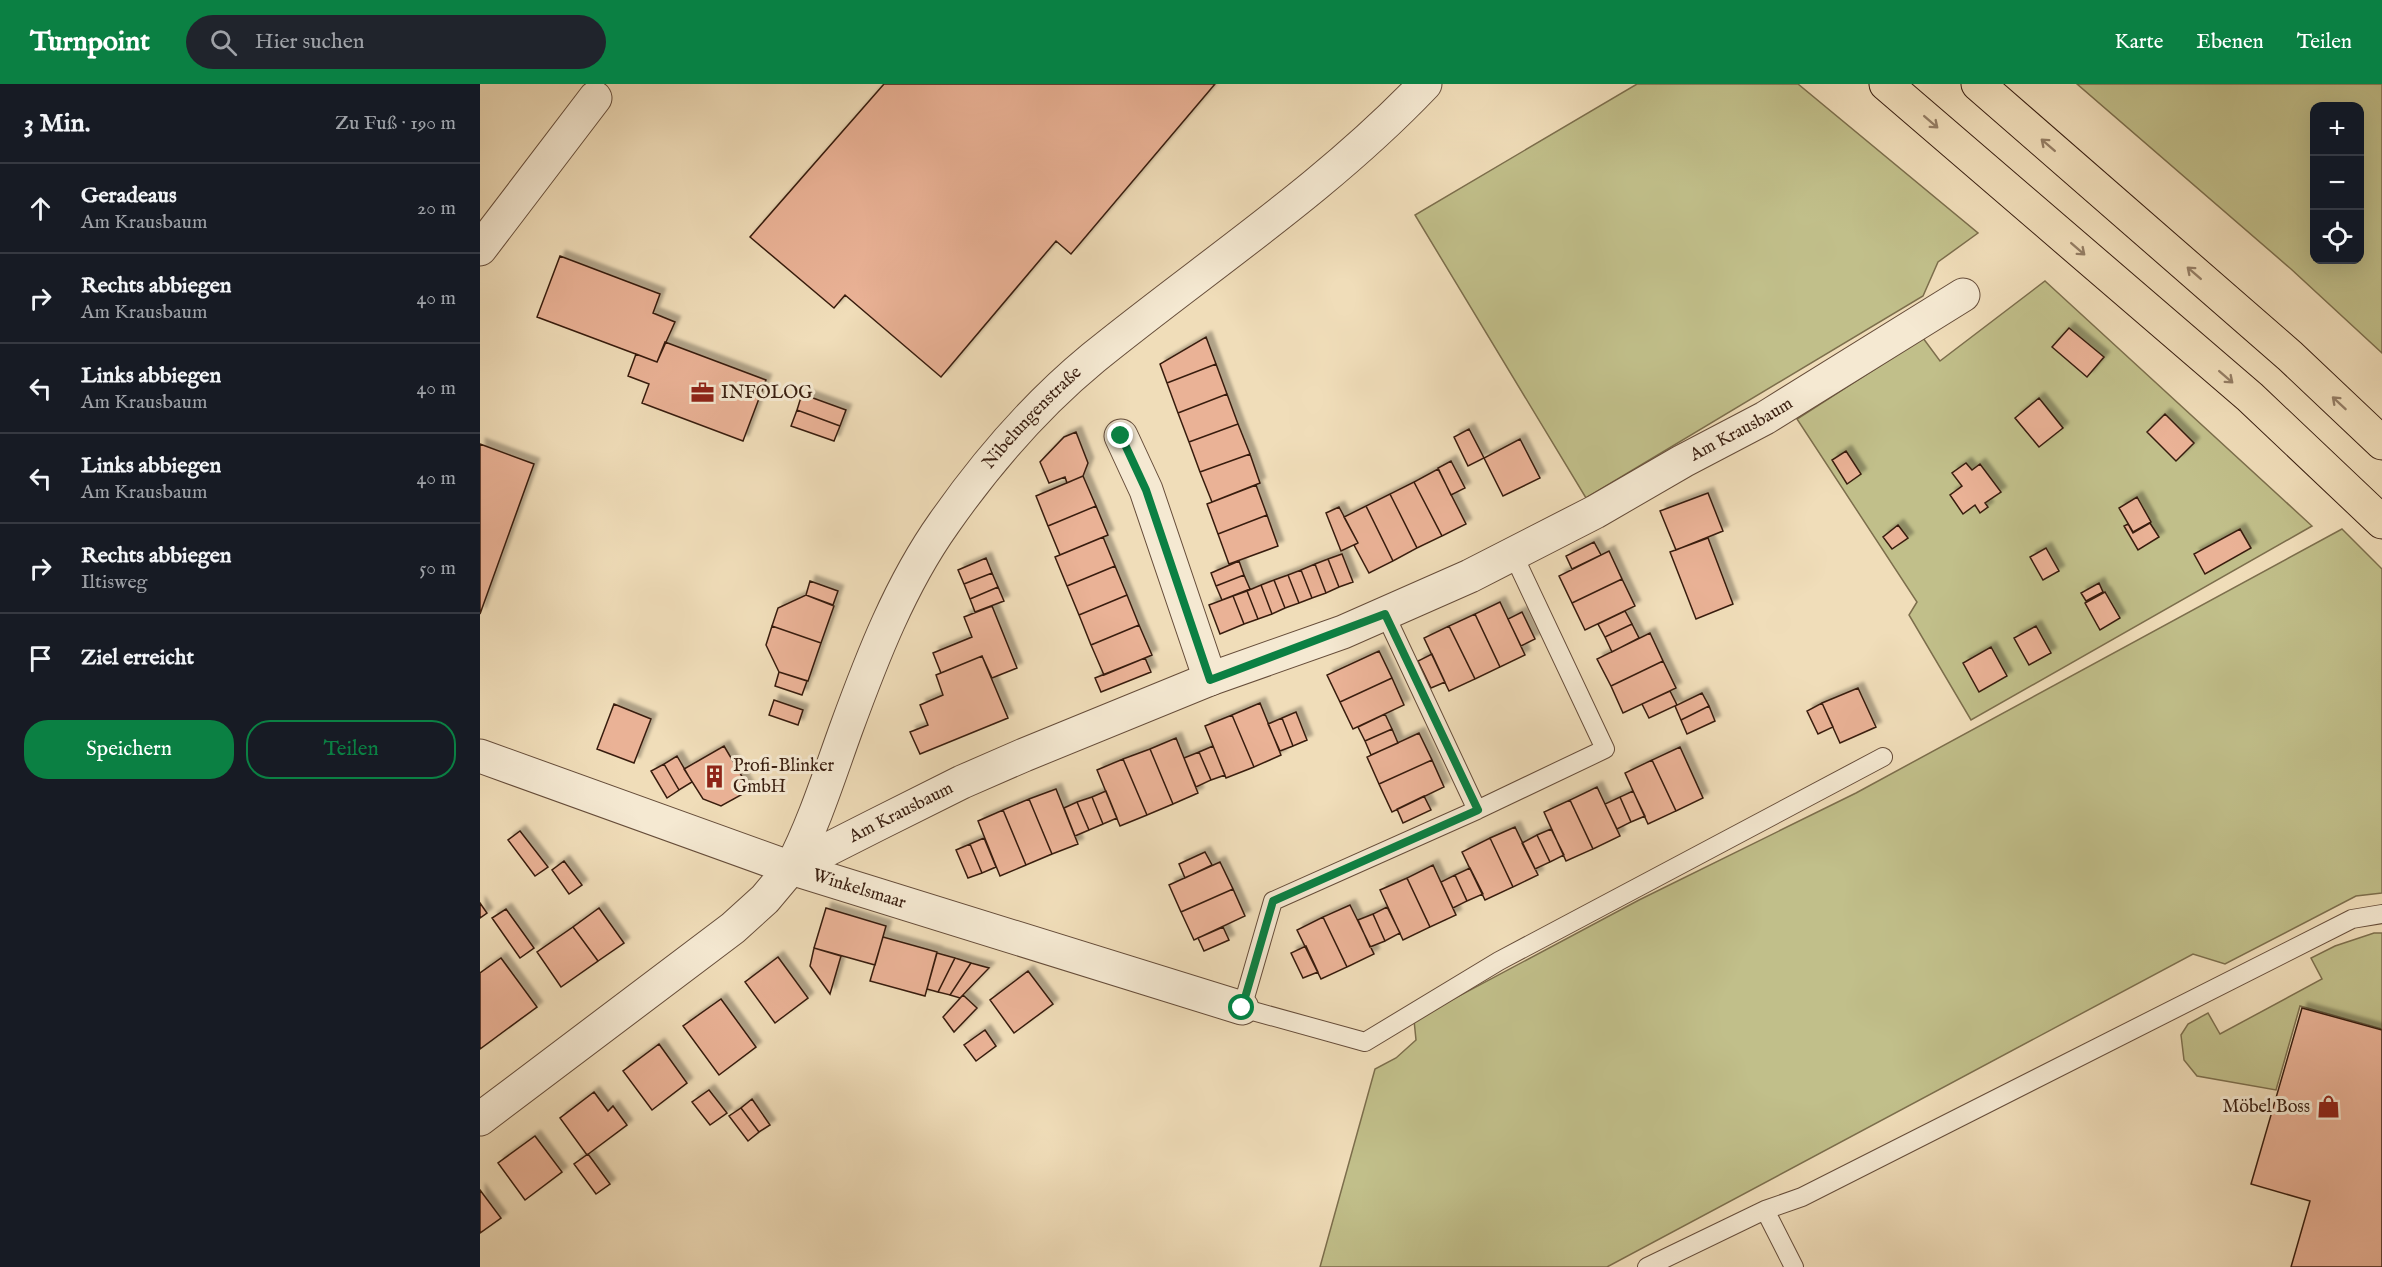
<!DOCTYPE html>
<html lang="de">
<head>
<meta charset="utf-8">
<style>
  body { margin:0; font-family:"IM FELL English",serif; background:#20242c; color:#f1f3f6 }
  .controls { position:absolute; right:18px; top:18px; display:grid; overflow:hidden; border-radius:12px; box-shadow:0 6px 24px #0002 }
  .controls button { width:54px; height:54px; display:grid; place-items:center; padding:0; border:0; border-bottom:2px solid #363941; background:#171b24; color:#f1f3f6; font:30px sans-serif }
  .stop { position:absolute; width:18px; height:18px; margin:-14px; border:4px solid #0b8043; border-radius:50%; background:#fff }
  .stop.end { background:#0b8043; border-color:#fff; box-shadow:0 2px 6px #0008 }
  .list { margin:0; padding:0; list-style:none }
  h2 { display:flex; justify-content:space-between; align-items:center; height:78px; margin:0; padding:0 24px; font-size:26px }
  h2 small { font-size:20px; font-weight:400; color:#9ea1a6 }
  .list li { display:grid; grid-template-columns:39px 1fr auto; gap:18px; align-items:center; box-sizing:border-box; height:90px; padding:0 24px; border-top:2px solid #363941 }
  .list b { display:block; font-size:22px; white-space:nowrap }
  .list p { margin:0; font-size:20px; white-space:nowrap; color:#9ea1a6 }
  .list em { font-size:20px; font-style:normal; color:#9ea1a6 }
  .actions { display:flex; gap:12px; padding:18px 24px }
  .actions a { flex:1; padding:14px 0; border:2px solid #0b8043; border-radius:24px; text-align:center; font-size:21px; color:#0b8043 }
  .actions .main { background:#0b8043; color:#fff }
  .icon { flex:none; width:33px; height:33px; fill:none; stroke:currentColor; stroke-width:2; stroke-linecap:round; stroke-linejoin:round }
  .map { position:relative; flex:none; width:1902px; height:1183px; overflow:hidden }
  header { display:flex; align-items:center; gap:36px; box-sizing:border-box; height:84px; padding:0 30px; background:#0b8043; color:#fff }
  header strong { font-size:28px }
  nav { display:flex; gap:33px; margin-inline-start:auto; font-size:21px }
  .search { width:420px; height:54px; background:#20242c; display:flex; align-items:center; gap:15px; box-sizing:border-box; padding:0 21px; border-radius:33px; color:#9ea1a6; font-size:22px }
  main { display:flex }
  aside { flex:1; background:#171b24 }
  .map>svg:first-child { display:block }
  .green { fill:#c1bf8a; stroke:#7c6e4c; stroke-width:1.5; fill-rule:evenodd }
  .building { fill:#eab296; stroke:#381d0f; stroke-width:1.5; filter:url(#shadow) }
  .lines { fill:none; stroke-linecap:round; stroke-linejoin:round }
  .service-casing { stroke:#664d3a; stroke-width:20 }
  .minor-casing { stroke:#664d3a; stroke-width:35 }
  .motorway-casing { stroke:#381d0f; stroke-width:35 }
  .service { stroke:#f5e9d2; stroke-width:18 }
  .minor { stroke:#f5e9d2; stroke-width:33 }
  .motorway { stroke:#f0ddb9; stroke-width:33 }
  .oneway { stroke:#947d64 }
  .route { stroke:#0b8043; stroke-width:8 }
  .labels { text-anchor:middle; dominant-baseline:central; stroke-width:6; stroke-linejoin:round; paint-order:stroke }
  .poi-label { font-size:18px; fill:#381d0f; stroke:#f5e9d2; text-anchor:start }
  .street-label { font-size:18px; fill:#381d0f; stroke:#f5e9d2 }
</style>
</head>
<body>
<header>
<strong>Turnpoint</strong>
<div class="search"><svg class="icon" aria-label="search" viewBox="0 0 24 24"><circle cx="10" cy="10" r="6"/><path d="M15 15l6 6"/></svg>Hier suchen</div>
<nav><a>Karte</a><a>Ebenen</a><a>Teilen</a></nav>
</header>
<main>
<aside>
<h2>3 Min.<small>Zu Fuß · 190 m</small></h2>
<ul class="list">
<li><svg class="icon" aria-label="ahead" viewBox="0 0 24 24"><path d="M12 20V5M6 11l6-6 6 6"/></svg><div><b>Geradeaus</b><p>Am Krausbaum</p></div><em>20 m</em></li>
<li><svg class="icon" aria-label="right" viewBox="0 0 24 24"><path d="M7 20v-9h11M14 6l5 5-5 5"/></svg><div><b>Rechts abbiegen</b><p>Am Krausbaum</p></div><em>40 m</em></li>
<li><svg class="icon" aria-label="left" viewBox="0 0 24 24"><path d="M17 20v-9H6M10 6l-5 5 5 5"/></svg><div><b>Links abbiegen</b><p>Am Krausbaum</p></div><em>40 m</em></li>
<li><svg class="icon" aria-label="left" viewBox="0 0 24 24"><path d="M17 20v-9H6M10 6l-5 5 5 5"/></svg><div><b>Links abbiegen</b><p>Am Krausbaum</p></div><em>40 m</em></li>
<li><svg class="icon" aria-label="right" viewBox="0 0 24 24"><path d="M7 20v-9h11M14 6l5 5-5 5"/></svg><div><b>Rechts abbiegen</b><p>Iltisweg</p></div><em>50 m</em></li>
<li><svg class="icon" aria-label="arrive" viewBox="0 0 24 24"><path d="M6 21V4h12l-3 4 3 4H6"/></svg><div><b>Ziel erreicht</b></div></li>
</ul>
<div class="actions"><a class="main">Speichern</a><a>Teilen</a></div>
</aside>
<div class="map">
<svg width="1902" height="1183" viewBox="0 0 1902 1183">
  <defs>
    <filter id="shadow"><feDropShadow dx="5.5" dy="-5.5" stdDeviation="1.5" flood-color="#0004"/></filter>
  </defs>
  <rect width="100%" height="100%" fill="#f0ddb9"/>
  <filter id="stains"><feTurbulence type="fractalNoise" baseFrequency=".00333" numOctaves="4"/><feColorMatrix values="0 0 0 0 .2 0 0 0 0 .09 0 0 0 0 .02 0 0 0 .5 -.17"/></filter>
  <radialGradient id="worn" r=".72"><stop offset=".6" stop-color="#630" stop-opacity="0"/><stop offset="1" stop-color="#630" stop-opacity=".3"/></radialGradient>
  <path class="green" d="M 1157,0 L 1318,0 L 1498,149 L 1458,178 L 1443,212 L 1106,414 L 935,131 Z
    M 1597,0 L 1902,0 L 1902,269 L 1811,185 ZM 1834,22 L 1880,22 L 1880,176 L 1834,176 Z
    M 1565,197 L 1832,442 L 1491,636 L 1429,531 L 1437,518 L 1317,335 L 1443,254 L 1460,277 Z
    M 1862,445 L 1902,485 L 1902,809 L 1876,812 L 1745,880 L 1713,870 L 1127,1183 L 840,1183 L 895,985 L 916,974 L 936,956 L 934,936 L 1159,816 L 1376,709 Z
    M 1894,849 L 1902,849 L 1902,945 L 1820,922 L 1796,1006 L 1717,992 L 1704,976 L 1701,951 L 1708,940 L 1728,929 L 1740,950 L 1842,895 L 1831,874 L 1855,862 Z"/>
  <path class="building" d="M 404,0 L 735,0 L 591,170 L 576,157 L 461,293 L 365,211 L 354,224 L 270,153 Z
    M 80,172 L 180,210 L 173,229 L 195,238 L 177,278 L 57,233 Z
    M 1589,244 L 1624,273 L 1607,293 L 1572,263 Z
    M 726,253 L 736,280 L 687,299 L 680,280 Z
    M 185,258 L 286,296 L 263,357 L 162,319 L 169,300 L 148,292 L 156,270 L 177,278 Z
    M 736,280 L 747,310 L 698,329 L 687,299 Z
    M 322,310 L 366,326 L 360,342 L 317,326 Z
    M 747,310 L 758,340 L 709,358 L 698,329 Z
    M 1559,314 L 1583,344 L 1559,363 L 1535,334 Z
    M 317,326 L 360,342 L 354,357 L 311,342 Z
    M 1685,330 L 1714,359 L 1696,377 L 1667,348 Z
    M 758,340 L 770,370 L 720,388 L 709,358 Z
    M 989,345 L 1004,374 L 988,382 L 974,353 Z
    M 596,348 L 608,379 L 603,392 L 587,399 L 585,393 L 569,399 L 560,378 L 584,353 Z
    M 1040,355 L 1060,394 L 1023,412 L 1004,374 Z
    M 0,360 L 54,380 L 0,530 Z
    M 1366,367 L 1381,390 L 1367,400 L 1352,376 Z
    M 770,370 L 780,399 L 732,418 L 720,388 Z
    M 971,377 L 985,404 L 971,411 L 958,384 Z
    M 1486,379 L 1492,386 L 1500,380 L 1521,408 L 1505,419 L 1508,423 L 1500,429 L 1495,421 L 1483,430 L 1470,411 L 1482,402 L 1472,389 Z
    M 958,385 L 986,440 L 962,452 L 934,398 Z
    M 603,392 L 616,422 L 568,442 L 556,412 Z
    M 934,398 L 962,452 L 937,464 L 910,410 Z
    M 776,401 L 787,431 L 738,450 L 727,420 Z
    M 1228,409 L 1243,447 L 1196,466 L 1180,427 Z
    M 910,410 L 937,464 L 913,477 L 886,422 Z
    M 1657,413 L 1671,438 L 1653,448 L 1639,424 Z
    M 616,422 L 628,451 L 580,471 L 568,442 Z
    M 886,422 L 913,477 L 889,489 L 874,461 L 878,459 L 864,433 Z
    M 859,423 L 878,459 L 861,467 L 846,429 Z
    M 787,431 L 798,462 L 749,480 L 738,450 Z
    M 1670,439 L 1679,453 L 1658,466 L 1644,442 L 1648,440 L 1653,449 Z
    M 1418,441 L 1428,454 L 1412,465 L 1403,453 Z
    M 1760,445 L 1771,464 L 1725,490 L 1714,470 Z
    M 623,453 L 635,482 L 587,502 L 575,473 Z
    M 1228,454 L 1253,520 L 1216,535 L 1190,468 Z
    M 1114,458 L 1121,471 L 1092,485 L 1086,472 Z
    M 1566,464 L 1579,487 L 1563,496 L 1550,473 Z
    M 1129,467 L 1142,495 L 1092,519 L 1079,492 Z
    M 862,470 L 873,498 L 859,503 L 848,475 Z
    M 506,474 L 512,489 L 484,500 L 478,486 Z
    M 848,475 L 859,503 L 846,509 L 835,480 Z
    M 759,477 L 764,491 L 736,502 L 731,489 Z
    M 835,480 L 846,509 L 832,514 L 821,486 Z
    M 635,482 L 647,511 L 599,531 L 587,502 Z
    M 821,486 L 832,514 L 819,519 L 808,491 Z
    M 512,489 L 518,503 L 490,515 L 484,500 Z
    M 764,491 L 770,505 L 742,516 L 736,502 Z
    M 808,491 L 819,519 L 805,524 L 794,496 Z
    M 1142,495 L 1155,522 L 1105,546 L 1092,519 Z
    M 794,496 L 805,524 L 792,530 L 781,501 Z
    M 330,497 L 358,507 L 353,521 L 326,511 Z
    M 1619,499 L 1623,508 L 1606,517 L 1601,509 Z
    M 781,501 L 792,530 L 778,535 L 767,507 Z
    M 518,503 L 524,517 L 495,528 L 490,515 Z
    M 767,507 L 778,535 L 764,540 L 753,512 Z
    M 1625,508 L 1640,534 L 1620,546 L 1605,519 Z
    M 326,511 L 354,522 L 341,559 L 292,542 L 298,524 Z
    M 647,511 L 659,541 L 611,561 L 599,531 Z
    M 753,512 L 764,540 L 740,550 L 729,521 Z
    M 1020,518 L 1045,571 L 1020,583 L 995,530 Z
    M 512,522 L 537,584 L 512,594 L 502,572 L 461,589 L 453,569 L 492,553 L 484,533 Z
    M 1145,527 L 1152,540 L 1125,553 L 1118,540 Z
    M 1042,528 L 1055,555 L 1041,562 L 1028,535 Z
    M 995,530 L 1020,583 L 995,595 L 969,542 Z
    M 1152,540 L 1159,554 L 1132,568 L 1125,553 Z
    M 659,541 L 672,571 L 624,591 L 611,561 Z
    M 292,542 L 341,559 L 328,597 L 299,588 L 286,561 Z
    M 969,542 L 995,595 L 969,607 L 944,554 Z
    M 1556,542 L 1571,569 L 1549,581 L 1534,554 Z
    M 1170,549 L 1183,577 L 1131,602 L 1117,575 Z
    M 1511,563 L 1527,592 L 1499,608 L 1483,579 Z
    M 899,567 L 912,594 L 860,618 L 847,591 Z
    M 952,570 L 965,598 L 951,604 L 938,577 Z
    M 502,572 L 528,634 L 440,670 L 430,648 L 448,641 L 440,621 L 463,611 L 456,591 Z
    M 665,574 L 671,588 L 621,608 L 615,594 Z
    M 1183,577 L 1196,604 L 1143,629 L 1131,602 Z
    M 299,588 L 327,597 L 322,611 L 295,602 Z
    M 912,594 L 924,621 L 873,645 L 860,618 Z
    M 1378,604 L 1396,643 L 1360,659 L 1342,619 Z
    M 1190,607 L 1197,621 L 1169,634 L 1162,620 Z
    M 1222,609 L 1229,622 L 1201,636 L 1195,622 Z
    M 294,616 L 323,626 L 318,641 L 289,631 Z
    M 780,619 L 801,671 L 774,683 L 752,631 Z
    M 1342,619 L 1353,643 L 1338,650 L 1327,627 Z
    M 134,620 L 171,635 L 154,679 L 117,665 Z
    M 1229,622 L 1235,637 L 1207,650 L 1201,636 Z
    M 816,628 L 827,656 L 813,662 L 802,634 Z
    M 905,630 L 912,645 L 885,657 L 878,643 Z
    M 752,631 L 774,683 L 746,694 L 725,642 Z
    M 802,634 L 813,662 L 800,667 L 788,640 Z
    M 912,645 L 918,659 L 891,671 L 885,657 Z
    M 939,649 L 952,676 L 899,700 L 887,673 Z
    M 696,654 L 718,709 L 693,720 L 670,665 Z
    M 244,662 L 270,706 L 241,722 L 223,715 L 204,685 Z
    M 733,662 L 745,691 L 731,696 L 719,668 Z
    M 1200,663 L 1223,714 L 1196,727 L 1172,676 Z
    M 670,665 L 693,720 L 667,731 L 643,675 Z
    M 719,668 L 731,696 L 716,703 L 704,674 Z
    M 197,672 L 212,698 L 199,706 L 184,680 Z
    M 643,675 L 667,731 L 640,742 L 617,686 Z
    M 952,676 L 964,703 L 912,728 L 899,700 Z
    M 1172,676 L 1196,727 L 1168,740 L 1145,689 Z
    M 184,680 L 199,706 L 187,714 L 171,687 Z
    M 1117,703 L 1140,752 L 1113,765 L 1090,716 Z
    M 576,705 L 598,760 L 572,770 L 549,715 Z
    M 626,707 L 637,734 L 623,740 L 612,713 Z
    M 1153,707 L 1165,732 L 1151,738 L 1140,713 Z
    M 944,712 L 951,726 L 923,739 L 917,725 Z
    M 612,713 L 623,740 L 609,746 L 597,718 Z
    M 1140,713 L 1151,738 L 1137,745 L 1125,720 Z
    M 549,715 L 572,770 L 546,781 L 523,726 Z
    M 1090,716 L 1113,765 L 1086,777 L 1064,728 Z
    M 597,718 L 609,746 L 595,752 L 584,724 Z
    M 523,726 L 546,781 L 520,792 L 498,737 Z
    M 1035,743 L 1058,791 L 1033,803 L 1010,754 Z
    M 1071,745 L 1084,771 L 1070,778 L 1057,751 Z
    M 40,747 L 68,783 L 55,792 L 28,756 Z
    M 1057,751 L 1070,778 L 1055,785 L 1042,759 Z
    M 504,754 L 516,783 L 502,789 L 490,760 Z
    M 1010,754 L 1033,803 L 1005,816 L 982,768 Z
    M 490,760 L 502,789 L 488,794 L 476,766 Z
    M 725,768 L 732,781 L 705,794 L 699,780 Z
    M 84,777 L 102,801 L 89,810 L 72,786 Z
    M 740,778 L 753,805 L 701,828 L 689,801 Z
    M 953,781 L 976,831 L 950,843 L 927,794 Z
    M 990,784 L 1003,810 L 987,817 L 975,791 Z
    M 975,791 L 987,817 L 973,824 L 961,798 Z
    M 927,794 L 950,843 L 923,856 L 900,806 Z
    M 753,805 L 765,832 L 714,856 L 701,828 Z
    M 0,819 L 7,829 L 0,834 Z
    M 870,821 L 894,870 L 867,883 L 843,833 Z
    M 907,823 L 920,849 L 905,857 L 893,830 Z
    M 119,824 L 144,859 L 118,877 L 93,843 Z
    M 346,824 L 406,842 L 395,881 L 334,864 Z
    M 26,825 L 54,864 L 40,874 L 12,834 Z
    M 893,830 L 905,857 L 890,863 L 878,836 Z
    M 843,833 L 867,883 L 841,895 L 817,846 Z
    M 93,843 L 118,877 L 81,903 L 57,868 Z
    M 743,843 L 749,856 L 724,867 L 718,854 Z
    M 403,853 L 457,868 L 445,912 L 390,897 Z
    M 826,862 L 838,888 L 823,894 L 811,869 Z
    M 334,864 L 361,872 L 350,910 L 330,882 Z
    M 457,869 L 475,874 L 458,908 L 447,905 Z
    M 298,873 L 328,914 L 295,939 L 265,898 Z
    M 21,874 L 57,923 L 0,965 L 0,889 Z
    M 475,874 L 491,879 L 470,911 L 458,908 Z
    M 491,879 L 509,884 L 480,914 L 470,911 Z
    M 548,887 L 573,920 L 534,949 L 510,916 Z
    M 483,911 L 497,924 L 474,948 L 463,933 Z
    M 241,915 L 276,963 L 239,991 L 203,942 Z
    M 1822,924 L 1902,946 L 1902,1183 L 1811,1183 L 1830,1117 L 1771,1100 Z
    M 505,946 L 516,962 L 496,977 L 484,961 Z
    M 179,960 L 207,999 L 172,1026 L 143,987 Z
    M 229,1006 L 247,1029 L 230,1041 L 212,1018 Z
    M 114,1008 L 128,1027 L 133,1022 L 147,1041 L 107,1071 L 80,1034 Z
    M 272,1015 L 290,1041 L 279,1048 L 261,1024 Z
    M 261,1024 L 279,1048 L 268,1057 L 249,1032 Z
    M 55,1052 L 82,1088 L 45,1116 L 18,1079 Z
    M 108,1070 L 130,1100 L 116,1110 L 94,1080 Z
    M 0,1106 L 21,1134 L 0,1149 Z"/>
  <g class="lines">
    <defs>
      <path id="service" d="M 1033,470 L 1125,665 L 997,726 L 793,817 L 762,924 L 885,958 L 1019,877 L 1403,673
        M 905,530 L 997,726
        M 1285,1126 L 1314,1183
        M 1167,1183 L 1285,1126 L 1322,1113 L 1872,835 L 1902,830"/>
      <g id="minor">
        <path d="M 0,165 L 115,14"/>
        <path d="M 641,352 L 666,406 L 730,595"/>
        <path id="s1" d="M 0,672 L 311,784 L 762,924"/>
        <path id="s2" d="M 311,784 C 334,740 349,692 366,645 C 392,574 420,501 464,439 C 506,379 556,321 613,274 C 725,183 845,105 945,0"/>
        <path id="s3" d="M 0,1035 L 253,844 L 285,815 L 311,784 L 396,741 L 482,698 L 544,671 L 730,595 L 863,548 L 990,492 L 1115,428 L 1203,377 L 1285,334 L 1483,211"/>
      </g>
      <path id="motorway" d="M 1406,0 L 1770,313 L 1902,438
        M 1498,0 L 1810,272 L 1902,359"/>
    </defs>
    <use href="#service" class="service-casing"/>
    <use href="#minor" class="minor-casing"/>
    <use href="#motorway" class="motorway-casing"/>
    <use href="#service" class="service"/>
    <use href="#minor" class="minor"/>
    <use href="#motorway" class="motorway"/>
  </g>
  <defs><path id="oneway-shaft" d="M-6 0H5M1.5-3L5.5 0L1.5 3" fill="none" stroke-width="1.6" stroke-linecap="round" stroke-linejoin="round" transform="scale(1.5)"/></defs>
  <g class="oneway">
    <use href="#oneway-shaft" transform="translate(1451 38) rotate(41)"/>
    <use href="#oneway-shaft" transform="translate(1568 61) rotate(-139)"/>
    <use href="#oneway-shaft" transform="translate(1598 165) rotate(41)"/>
    <use href="#oneway-shaft" transform="translate(1714 189) rotate(-139)"/>
    <use href="#oneway-shaft" transform="translate(1746 293) rotate(41)"/>
    <use href="#oneway-shaft" transform="translate(1859 319) rotate(-137)"/>
  </g>
  <g class="lines">
    <path class="route" d="M 641,352 L 666,406 L 730,596 L 905,530 L 998,726 L 793,817 L 762,924"/>
  </g>
  <defs>
    <symbol id="office-bare" viewBox="-9 -9 18 18"><path d="M-6-3h4V-5.5h4V-3h4V5H-6ZM-1-4.5V-3h2v-1.5ZM-6 0V1H6V0Z" fill="#8f2418" stroke="#f5e9d2" stroke-width="2.5" paint-order="stroke"/></symbol>
    <symbol id="building-bare" viewBox="-9 -9 18 18"><path d="M-4-6H4V6H1V3H-1V6H-4ZM-2.5-4.3h1.7v1.8h-1.7ZM.8-4.3h1.7v1.8H.8ZM-2.5-1h1.7V.8h-1.7ZM.8-1h1.7V.8H.8Z" fill="#8f2418" stroke="#f5e9d2" stroke-width="2.5" paint-order="stroke"/></symbol>
    <symbol id="shop-bare" viewBox="-9 -9 18 18"><path d="M-5-2.5h2.3a2.7 3.5 0 0 1 5.4 0H5L5.5 6h-11ZM-1.5-2.5h3a1.5 2.3 0 0 0-3 0Z" fill="#8f2418" stroke="#f5e9d2" stroke-width="2.5" paint-order="stroke"/></symbol>
  </defs>
  <g fill-rule="evenodd">
    <use href="#office-bare" x="206" y="292" width="33" height="33"/>
    <use href="#building-bare" x="218" y="676" width="33" height="33"/>
    <use href="#shop-bare" x="1832" y="1006" width="33" height="33"/>
  </g>
  <g class="labels">
    <g class="poi-label">
      <text x="241" y="309">INFOLOG</text>
      <text x="253" y="682">Profi-Blinker<tspan x="253" dy="21">GmbH</tspan></text>
      <text x="1830" y="1023" text-anchor="end">Möbel Boss</text>
    </g>
    <g class="street-label">
      <text stroke="none"><textPath href="#s2" startOffset="516">Nibelungenstraße</textPath></text>
      <text stroke="none"><textPath href="#s3" startOffset="1449">Am Krausbaum</textPath></text>
      <text stroke="none"><textPath href="#s3" startOffset="524">Am Krausbaum</textPath></text>
      <text stroke="none"><textPath href="#s1" startOffset="402">Winkelsmaar</textPath></text>
    </g>
  </g>
  <rect width="100%" height="100%" filter="url(#stains)"/>
  <rect width="100%" height="100%" fill="url(#worn)"/>
</svg>
<div class="controls">
<button>+</button>
<button>−</button>
<button><svg class="icon" aria-label="locate" viewBox="0 0 24 24"><circle cx="12" cy="12" r="6"/><path d="M12 2v4M12 18v4M2 12h4M18 12h4"/></svg></button>
</div>
<div class="stop" style="left:762px;top:924px"></div>
<div class="stop end" style="left:641px;top:352px"></div>
</div>
</main>
</body>
</html>
